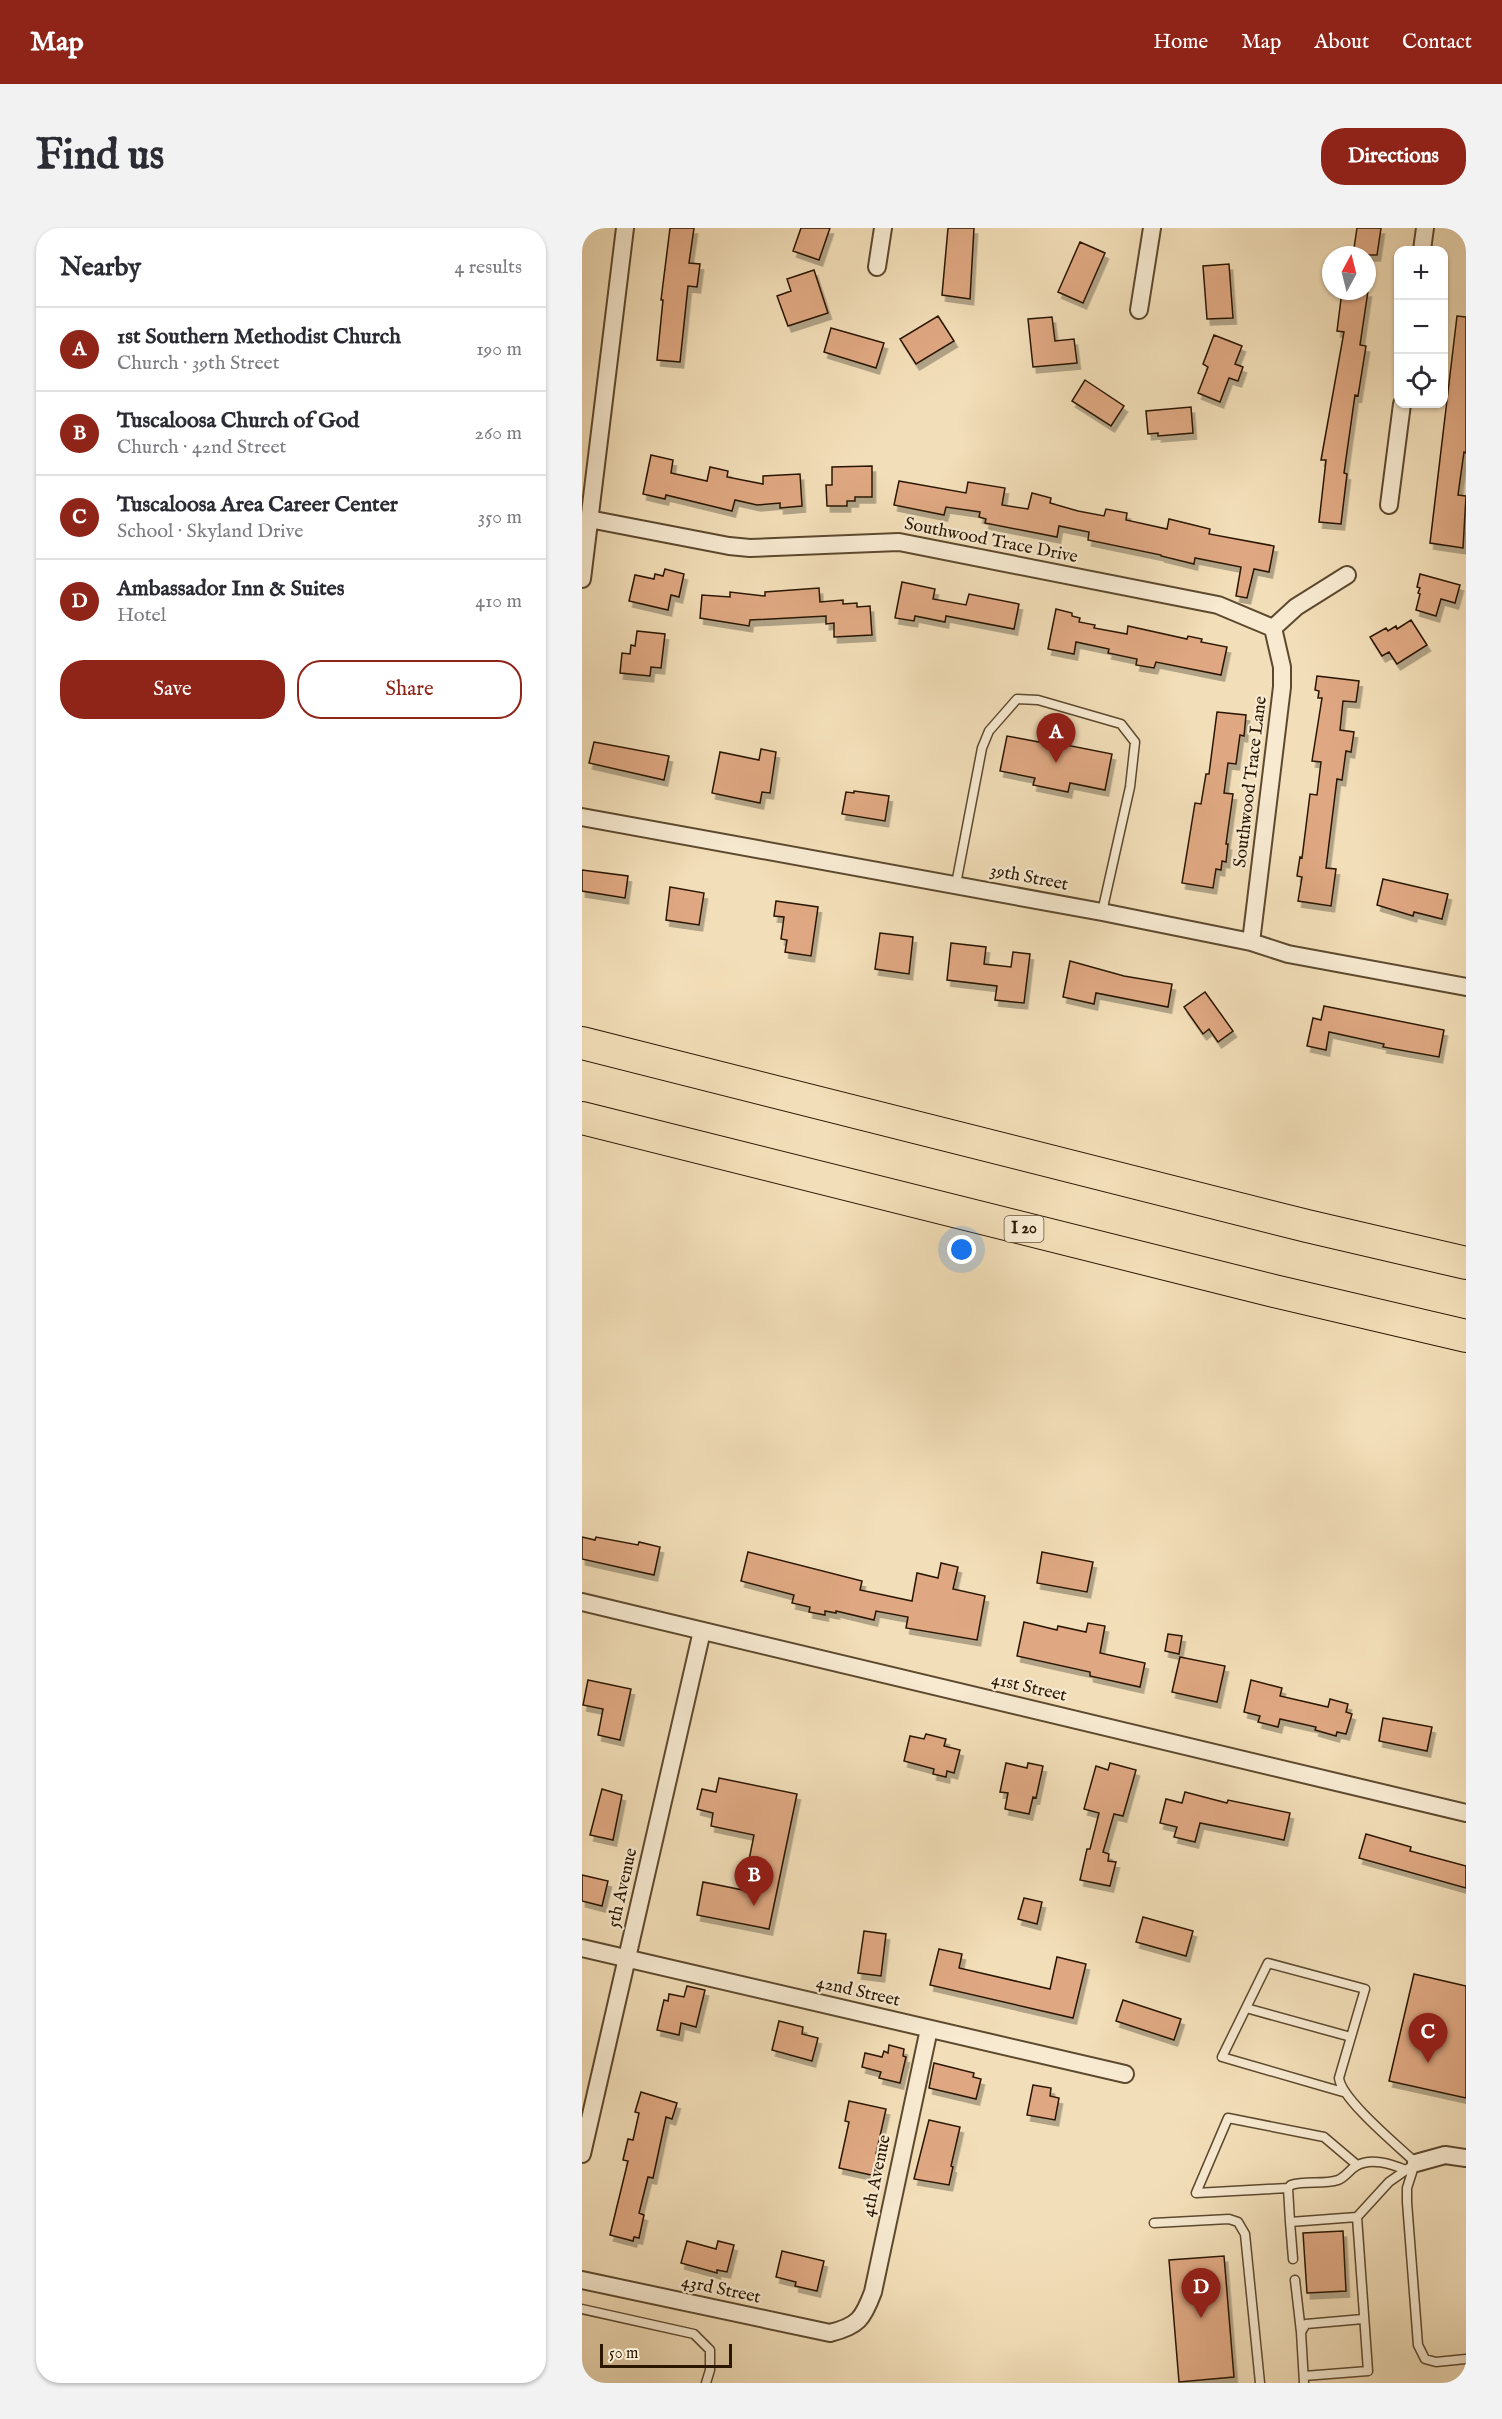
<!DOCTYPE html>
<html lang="en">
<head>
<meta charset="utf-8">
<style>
  body { margin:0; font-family:"IM FELL English",serif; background:#f2f2f3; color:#2b2b33 }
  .controls { position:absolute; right:18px; top:18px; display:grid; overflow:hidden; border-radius:12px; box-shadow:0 2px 4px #0004 }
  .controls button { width:54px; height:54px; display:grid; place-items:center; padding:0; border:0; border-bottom:2px solid #e1e1e2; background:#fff; color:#2b2b33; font:30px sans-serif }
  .compass { position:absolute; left:740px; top:18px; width:54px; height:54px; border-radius:50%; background:#fff; box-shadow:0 2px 4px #0004; rotate:7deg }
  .scale { position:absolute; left:18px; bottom:15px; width:132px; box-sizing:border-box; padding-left:6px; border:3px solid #2b1700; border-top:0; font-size:16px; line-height:21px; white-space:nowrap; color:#2b1700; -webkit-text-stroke:4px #f7ead1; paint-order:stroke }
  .you { position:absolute; left:380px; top:1022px; width:21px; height:21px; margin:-15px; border:4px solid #fff; border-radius:50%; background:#1a73e8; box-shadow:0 0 0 9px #1a73e833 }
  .badge { display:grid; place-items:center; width:39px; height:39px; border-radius:50%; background:#8f2418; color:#fff; font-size:20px; font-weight:700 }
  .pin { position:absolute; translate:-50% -50px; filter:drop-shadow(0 2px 3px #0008) }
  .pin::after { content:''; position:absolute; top:32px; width:21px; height:18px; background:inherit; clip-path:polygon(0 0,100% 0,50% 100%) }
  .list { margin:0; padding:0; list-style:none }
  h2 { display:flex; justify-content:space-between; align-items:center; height:78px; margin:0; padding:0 24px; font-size:26px }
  h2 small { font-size:20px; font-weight:400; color:#7c7c81 }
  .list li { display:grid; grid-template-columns:39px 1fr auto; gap:18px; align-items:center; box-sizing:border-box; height:84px; padding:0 24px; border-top:2px solid #e1e1e2 }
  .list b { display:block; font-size:22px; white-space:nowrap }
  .list p { margin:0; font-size:20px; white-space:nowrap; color:#7c7c81 }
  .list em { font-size:20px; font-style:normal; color:#7c7c81 }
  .actions { display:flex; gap:12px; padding:18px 24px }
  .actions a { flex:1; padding:14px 0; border:2px solid #8f2418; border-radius:24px; text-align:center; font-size:21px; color:#8f2418 }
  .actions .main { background:#8f2418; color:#fff }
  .icon { flex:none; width:33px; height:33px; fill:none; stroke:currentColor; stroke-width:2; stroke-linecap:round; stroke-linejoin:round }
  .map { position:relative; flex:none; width:884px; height:2155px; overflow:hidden; border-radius:24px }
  header { display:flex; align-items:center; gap:36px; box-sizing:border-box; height:84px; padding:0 30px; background:#8f2418; color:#fff }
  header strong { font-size:28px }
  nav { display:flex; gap:33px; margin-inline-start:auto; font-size:21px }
  .intro { display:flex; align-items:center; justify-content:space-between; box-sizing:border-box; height:144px; padding:0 36px }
  h1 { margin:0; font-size:42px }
  .button { padding:15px 27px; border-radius:24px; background:#8f2418; color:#fff; font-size:21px; font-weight:700 }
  main { display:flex; gap:36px; padding:0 36px }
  aside { flex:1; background:#fff; border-radius:24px; box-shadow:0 2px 4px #0004 }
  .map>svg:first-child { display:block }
  .building { fill:#dfa882; stroke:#2b1700; stroke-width:1.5; filter:url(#shadow) }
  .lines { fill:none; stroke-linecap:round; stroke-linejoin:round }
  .service-casing { stroke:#5d492e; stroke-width:11 }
  .minor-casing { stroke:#5d492e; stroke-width:20 }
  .motorway-casing { stroke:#2b1700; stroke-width:34 }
  .service { stroke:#f7ead1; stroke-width:8 }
  .minor { stroke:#f7ead1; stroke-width:16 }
  .motorway { stroke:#f2deb8; stroke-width:32 }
  .labels { text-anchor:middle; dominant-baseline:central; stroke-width:4.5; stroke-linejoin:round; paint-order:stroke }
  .shield { fill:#f7ead1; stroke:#68563f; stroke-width:1.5 }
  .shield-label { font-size:16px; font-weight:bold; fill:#2b1700 }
  .street-label { font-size:18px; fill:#2b1700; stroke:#f7ead1 }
</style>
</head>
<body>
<header>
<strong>Map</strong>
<nav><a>Home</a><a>Map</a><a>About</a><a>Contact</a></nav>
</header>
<div class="intro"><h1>Find us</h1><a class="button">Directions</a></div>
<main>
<aside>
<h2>Nearby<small>4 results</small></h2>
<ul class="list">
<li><span class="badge">A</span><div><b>1st Southern Methodist Church</b><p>Church · 39th Street</p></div><em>190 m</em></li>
<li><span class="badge">B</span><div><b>Tuscaloosa Church of God</b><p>Church · 42nd Street</p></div><em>260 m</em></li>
<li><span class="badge">C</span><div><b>Tuscaloosa Area Career Center</b><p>School · Skyland Drive</p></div><em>350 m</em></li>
<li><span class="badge">D</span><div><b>Ambassador Inn &amp; Suites</b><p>Hotel</p></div><em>410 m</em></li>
</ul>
<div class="actions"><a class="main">Save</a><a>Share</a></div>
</aside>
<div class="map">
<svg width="884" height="2155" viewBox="0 0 884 2155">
  <defs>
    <filter id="shadow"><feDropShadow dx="3.5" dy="6" stdDeviation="0" flood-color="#0004"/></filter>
  </defs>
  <rect width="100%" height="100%" fill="#f2deb8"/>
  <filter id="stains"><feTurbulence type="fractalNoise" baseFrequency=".00333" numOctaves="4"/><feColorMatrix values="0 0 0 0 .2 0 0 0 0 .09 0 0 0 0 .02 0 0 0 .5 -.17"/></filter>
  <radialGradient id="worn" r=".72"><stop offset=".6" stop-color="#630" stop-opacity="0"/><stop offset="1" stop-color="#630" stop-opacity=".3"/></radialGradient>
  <path class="building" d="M 88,0 L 112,0 L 107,35 L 118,36 L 115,59 L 106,58 L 98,134 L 75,132 L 81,72 L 79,72 Z
    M 219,0 L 248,0 L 237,32 L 211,23 Z
    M 366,0 L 392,0 L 388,71 L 360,67 Z
    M 775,0 L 799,0 L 795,27 L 771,27 Z
    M 498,14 L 523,25 L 501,75 L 476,64 Z
    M 647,36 L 651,90 L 625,91 L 621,38 Z
    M 232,42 L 246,85 L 206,98 L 195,68 L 209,63 L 205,51 Z
    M 760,63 L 786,63 L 778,117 L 784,118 L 776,168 L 773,167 L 762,245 L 765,246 L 759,296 L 737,294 L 744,232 L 739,232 L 762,104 L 755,103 Z
    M 356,88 L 372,113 L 334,136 L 318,111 Z
    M 875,88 L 884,89 L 884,225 L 882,224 L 876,267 L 884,268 L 881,320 L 848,315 Z
    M 470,89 L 473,113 L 492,111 L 495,135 L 451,139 L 446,91 Z
    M 249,100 L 302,115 L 294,140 L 242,124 Z
    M 632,107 L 660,118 L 653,136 L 661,139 L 656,153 L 647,150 L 638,174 L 616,165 L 626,139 L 621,136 Z
    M 503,152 L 542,178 L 529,198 L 490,173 Z
    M 609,179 L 611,205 L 576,208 L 576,205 L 566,206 L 564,183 Z
    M 69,227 L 91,232 L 89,245 L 125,253 L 128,239 L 146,243 L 145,249 L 181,256 L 181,248 L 218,246 L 220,278 L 198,280 L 198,275 L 175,277 L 153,272 L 150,283 L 84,267 L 83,271 L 61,266 Z
    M 290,238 L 290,269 L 273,269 L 273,273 L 265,273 L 265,278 L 245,278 L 244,257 L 250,257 L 250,239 Z
    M 317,253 L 384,265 L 386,254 L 423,260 L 420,277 L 446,281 L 450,265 L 469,270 L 468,275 L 496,283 L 522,288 L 524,281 L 545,285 L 544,292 L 585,301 L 587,291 L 628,301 L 627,306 L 692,318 L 687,344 L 672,341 L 665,370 L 654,368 L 659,339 L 613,330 L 612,336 L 579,328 L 579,327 L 506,312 L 507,304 L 477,298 L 475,309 L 403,295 L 404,291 L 397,289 L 398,284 L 364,279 L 362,287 L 312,277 Z
    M 83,341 L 102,346 L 97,369 L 89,367 L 86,382 L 47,373 L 53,347 L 72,351 L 73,346 L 81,348 Z
    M 838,346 L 878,357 L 873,375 L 859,371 L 854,388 L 834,382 L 838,366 L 836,365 L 838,360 L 835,359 Z
    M 320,354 L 353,361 L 351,371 L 384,377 L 387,366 L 437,376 L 432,401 L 364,388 L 363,394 L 333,388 L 332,393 L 313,390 Z
    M 237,360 L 238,374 L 261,372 L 261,376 L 275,375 L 275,379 L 288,378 L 290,407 L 252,409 L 252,395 L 244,396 L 244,388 L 168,392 L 167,398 L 118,390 L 120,367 L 148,369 L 148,364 L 183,368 L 183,364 Z
    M 474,381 L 490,385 L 490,388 L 498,390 L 497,394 L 513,397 L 512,400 L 545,406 L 546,398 L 605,411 L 606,408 L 620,411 L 619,414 L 645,419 L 639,447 L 574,434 L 572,440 L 554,437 L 555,431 L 526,425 L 527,421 L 494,414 L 492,426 L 466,421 Z
    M 829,392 L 845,417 L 815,436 L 807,424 L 800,428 L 788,409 L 804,400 L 806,403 L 814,398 L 815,401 Z
    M 55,403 L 83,406 L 79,440 L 69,439 L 68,448 L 38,445 L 40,425 L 48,426 L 49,417 L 53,418 Z
    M 735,448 L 777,453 L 774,474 L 761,473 L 758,502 L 772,504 L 769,524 L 764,523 L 760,552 L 755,551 L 744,640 L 754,641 L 749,678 L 716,673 L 720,649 L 715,648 L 718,629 L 720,630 L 728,566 L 735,567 L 739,534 L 730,533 L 740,470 L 736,470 L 737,463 L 733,462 Z
    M 635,484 L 664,487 L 662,508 L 658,507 L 654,536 L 646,535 L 642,565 L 651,566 L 644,616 L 646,616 L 644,634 L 640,633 L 639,642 L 634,641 L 631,660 L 600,655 L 613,575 L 619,576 L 624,546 L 627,546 Z
    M 470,505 L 486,508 L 484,517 L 530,526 L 523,562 L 488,555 L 486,564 L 451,557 L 453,550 L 418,543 L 425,508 L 468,516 Z
    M 12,514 L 87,528 L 82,552 L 7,535 Z
    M 179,521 L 194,524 L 188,565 L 180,564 L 178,575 L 130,565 L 138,524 L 177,532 Z
    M 272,563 L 307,568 L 303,593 L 260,586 L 264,564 L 272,565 Z
    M 0,642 L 46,648 L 43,670 L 0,663 Z
    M 801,651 L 866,666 L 860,691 L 832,684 L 831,688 L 795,677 Z
    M 88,659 L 122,665 L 117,697 L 84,692 Z
    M 194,673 L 236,679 L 229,728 L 203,724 L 205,712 L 199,711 L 202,689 L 192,688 Z
    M 298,705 L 331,709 L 327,746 L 293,741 Z
    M 369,715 L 404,719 L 402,736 L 429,739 L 431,724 L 448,726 L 442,775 L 413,772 L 415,758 L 365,752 Z
    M 488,733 L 542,748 L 590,756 L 586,779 L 514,765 L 512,776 L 481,769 Z
    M 623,764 L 651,803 L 636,814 L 627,801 L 621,806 L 602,779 Z
    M 742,778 L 862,802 L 857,829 L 801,819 L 802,816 L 747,804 L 744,822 L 725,818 L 731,790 L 739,792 Z
    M 0,1309 L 13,1312 L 14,1309 L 56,1317 L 57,1314 L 78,1319 L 72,1347 L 0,1331 Z
    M 166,1324 L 280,1353 L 278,1362 L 330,1373 L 335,1345 L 356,1350 L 359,1335 L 376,1339 L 371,1361 L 403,1368 L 395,1412 L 324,1400 L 326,1389 L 294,1383 L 292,1392 L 254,1383 L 254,1385 L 243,1383 L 243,1387 L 227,1384 L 228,1379 L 210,1375 L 212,1367 L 159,1353 Z
    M 460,1324 L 511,1334 L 505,1364 L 455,1355 Z
    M 442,1394 L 475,1402 L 476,1398 L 504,1404 L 506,1395 L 523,1398 L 518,1425 L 563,1435 L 558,1459 L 508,1448 L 508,1444 L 435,1428 Z
    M 586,1406 L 600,1408 L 597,1426 L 583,1423 Z
    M 598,1429 L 643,1438 L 635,1474 L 590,1464 Z
    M 6,1452 L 49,1461 L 38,1512 L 16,1507 L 21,1481 L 1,1477 Z
    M 669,1452 L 700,1460 L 698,1468 L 746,1479 L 748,1471 L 766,1476 L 764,1484 L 770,1486 L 764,1506 L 755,1504 L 754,1508 L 733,1502 L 734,1499 L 698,1491 L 696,1499 L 676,1494 L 678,1488 L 662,1484 Z
    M 801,1490 L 850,1499 L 845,1523 L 797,1513 Z
    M 344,1506 L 364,1511 L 362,1518 L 378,1522 L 372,1545 L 365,1543 L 364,1549 L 351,1546 L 352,1541 L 322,1533 L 328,1508 L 342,1511 Z
    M 424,1535 L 445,1540 L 446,1535 L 461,1538 L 454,1570 L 451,1569 L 447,1586 L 423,1581 L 426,1565 L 418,1564 Z
    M 528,1535 L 554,1542 L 541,1588 L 532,1586 L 521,1624 L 527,1626 L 526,1633 L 534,1634 L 528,1658 L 498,1652 L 505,1621 L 508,1621 L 517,1585 L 502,1581 L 514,1538 L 526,1542 Z
    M 137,1550 L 215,1566 L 187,1701 L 115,1687 L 121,1654 L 161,1662 L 172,1607 L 129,1598 L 131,1585 L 115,1581 L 120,1561 L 134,1564 Z
    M 20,1561 L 40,1567 L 31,1612 L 8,1607 Z
    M 603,1564 L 645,1575 L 646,1572 L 708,1585 L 702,1612 L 618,1595 L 613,1614 L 592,1609 L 595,1599 L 578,1595 L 584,1571 L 600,1575 Z
    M 784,1606 L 829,1619 L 828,1623 L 884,1638 L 884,1660 L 777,1630 Z
    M 0,1647 L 26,1653 L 20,1678 L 0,1673 Z
    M 442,1670 L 460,1674 L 455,1696 L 436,1691 Z
    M 561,1689 L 611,1703 L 604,1728 L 554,1714 Z
    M 282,1703 L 304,1706 L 299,1748 L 276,1745 Z
    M 357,1721 L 380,1726 L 377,1740 L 468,1761 L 475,1729 L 504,1736 L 491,1790 L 348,1757 Z
    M 832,1746 L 884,1758 L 884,1870 L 807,1853 Z
    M 105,1758 L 123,1762 L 114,1799 L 99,1795 L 97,1807 L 75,1802 L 82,1772 L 86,1773 L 87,1766 L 102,1769 Z
    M 541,1772 L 599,1791 L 592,1812 L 534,1793 Z
    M 197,1793 L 221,1799 L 220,1806 L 236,1810 L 230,1833 L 190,1822 Z
    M 307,1817 L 322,1821 L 321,1828 L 324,1829 L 318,1855 L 297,1850 L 299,1844 L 280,1839 L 283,1825 L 300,1829 L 302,1823 L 306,1825 Z
    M 352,1835 L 392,1845 L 391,1849 L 399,1851 L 394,1871 L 347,1860 Z
    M 451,1857 L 469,1860 L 468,1868 L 477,1870 L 473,1892 L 445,1887 Z
    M 59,1864 L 95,1875 L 90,1891 L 84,1889 L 71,1950 L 66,1949 L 57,1985 L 62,1987 L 57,2010 L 52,2009 L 51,2013 L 28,2007 L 46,1933 L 41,1932 L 46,1911 L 51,1912 L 57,1885 L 53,1884 Z
    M 267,1873 L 304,1881 L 294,1926 L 299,1927 L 294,1948 L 257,1940 L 267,1894 L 263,1893 Z
    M 347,1892 L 378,1899 L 369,1938 L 371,1939 L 367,1957 L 332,1951 Z
    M 761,2003 L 764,2063 L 725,2065 L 721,2005 Z
    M 105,2013 L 134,2021 L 136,2013 L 152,2017 L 145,2044 L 135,2042 L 135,2045 L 99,2035 Z
    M 200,2023 L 242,2033 L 235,2063 L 213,2058 L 214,2054 L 194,2049 Z
    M 642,2028 L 652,2149 L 597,2154 L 587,2032 Z"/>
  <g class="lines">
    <defs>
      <path id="service" d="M 374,656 L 400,520 L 407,503 L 435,471 L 456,472 L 539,496 L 553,514 L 548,559 L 520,684
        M 664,1780 L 769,1809
        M 761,1864 L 640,1829 L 686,1735 L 783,1761 L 757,1850 C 759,1871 816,1918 834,1935
        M 833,1935 L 825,1960 L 825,1974 L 836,2117 L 843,2131 L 854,2134 L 884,2131
        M 824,1942 C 809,1936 789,1929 774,1938 C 767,1942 764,1949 756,1952 C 741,1957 724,1952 709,1957 L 706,1960 L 708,1994 L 775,1989 L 807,1954 L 834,1935
        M 706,1960 L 614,1965 L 646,1890 L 742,1909 L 775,1937
        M 708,1994 L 711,2031
        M 572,1995 L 647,1991 L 656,1994 L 663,2006 L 678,2155
        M 713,2052 L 719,2104
        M 0,2081 L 112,2106 L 128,2122 L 128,2142 L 124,2155
        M 722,2148 L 786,2143 L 775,1989
        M 722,2155 L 719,2104 L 724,2096 L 781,2091"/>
      <path id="minor" d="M 840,22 L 843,0
        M 295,39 L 301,0
        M 557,82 L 570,0
        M 807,277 L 820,176
        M 7,291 L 147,318 L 168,320 L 317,314 L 636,377 L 691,400
        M 0,351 L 43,0
        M 691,400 L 714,379 L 765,347
        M 0,589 L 520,684 L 669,714 L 706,726 L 884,759
        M 669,714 L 700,459 L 700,439 L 691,400
        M 0,1374 L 884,1585
        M 0,1720 L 543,1846
        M 0,1926 L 120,1403
        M 834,1935 L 863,1927 L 884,1930
        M 0,2052 L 248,2105 C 276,2098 281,2091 291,2064 L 347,1801"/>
      <path id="motorway" d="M 0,815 L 725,998 L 884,1035
        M 0,890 L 692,1063 L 884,1108"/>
    </defs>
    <use href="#service" class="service-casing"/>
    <use href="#minor" class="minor-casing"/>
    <use href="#motorway" class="motorway-casing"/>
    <use href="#service" class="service"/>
    <use href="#minor" class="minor"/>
    <use href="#motorway" class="motorway"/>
  </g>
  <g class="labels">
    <rect class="shield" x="422.5" y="988" width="39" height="26" rx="4.5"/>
    <g class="shield-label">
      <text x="442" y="1001">I 20</text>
    </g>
    <g class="street-label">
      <text transform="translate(409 313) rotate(11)">Southwood Trace Drive</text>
      <text transform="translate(669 554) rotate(-83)">Southwood Trace Lane</text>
      <text transform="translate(447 650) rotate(11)">39th Street</text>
      <text transform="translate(447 1460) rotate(13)">41st Street</text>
      <text transform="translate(41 1660) rotate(-77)">5th Avenue</text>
      <text transform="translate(276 1764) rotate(13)">42nd Street</text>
      <text transform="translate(295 1948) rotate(-78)">4th Avenue</text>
      <text transform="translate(139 2062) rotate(12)">43rd Street</text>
    </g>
  </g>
  <rect width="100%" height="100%" filter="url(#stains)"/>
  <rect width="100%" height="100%" fill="url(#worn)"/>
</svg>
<div class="controls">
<button>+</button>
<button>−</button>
<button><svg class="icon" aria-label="locate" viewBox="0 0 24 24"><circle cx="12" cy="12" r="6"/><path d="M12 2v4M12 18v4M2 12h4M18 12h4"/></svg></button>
</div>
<svg class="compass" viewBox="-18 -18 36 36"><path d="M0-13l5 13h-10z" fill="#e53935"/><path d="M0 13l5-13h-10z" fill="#7c7c81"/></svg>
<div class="scale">50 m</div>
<div class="you"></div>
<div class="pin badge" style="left:474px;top:535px">A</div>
<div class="pin badge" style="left:172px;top:1678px">B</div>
<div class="pin badge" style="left:846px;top:1835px">C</div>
<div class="pin badge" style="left:619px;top:2090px">D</div>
</div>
</main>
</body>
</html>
